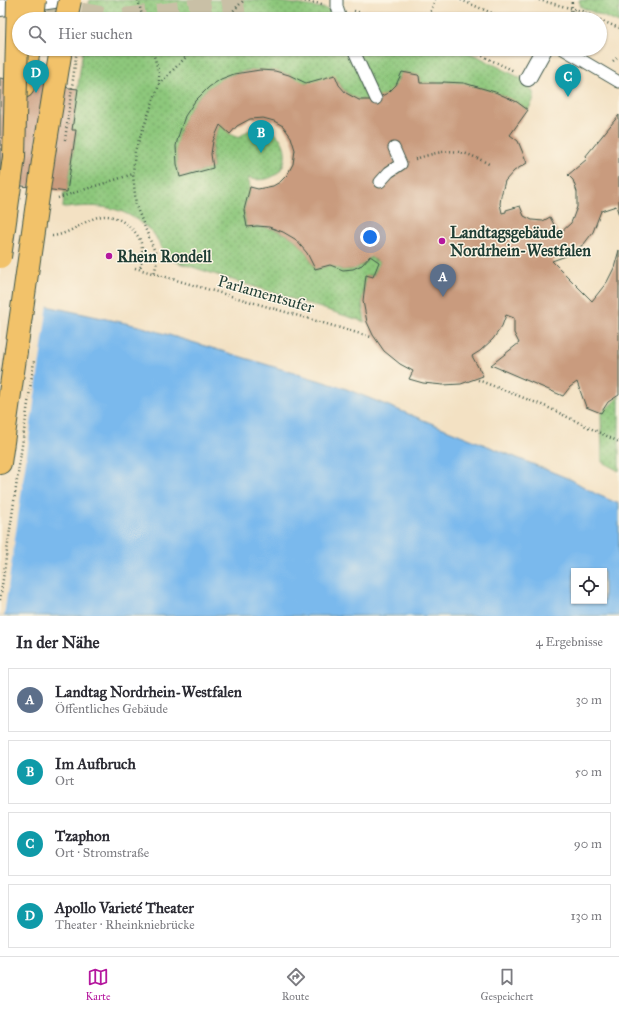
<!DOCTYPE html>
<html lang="de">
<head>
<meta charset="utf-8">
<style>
  body { margin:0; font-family:"IM FELL Great Primer",serif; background:#f7f7f7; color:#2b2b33 }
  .controls { position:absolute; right:12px; bottom:12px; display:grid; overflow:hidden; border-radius:0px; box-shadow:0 1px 3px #0004 }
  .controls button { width:36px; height:36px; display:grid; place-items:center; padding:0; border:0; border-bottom:1px solid #e1e1e2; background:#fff; color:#2b2b33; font:20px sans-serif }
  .you { position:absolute; left:370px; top:237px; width:14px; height:14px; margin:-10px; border:3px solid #fff; border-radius:50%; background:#1a73e8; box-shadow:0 0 0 6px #1a73e833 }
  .badge { display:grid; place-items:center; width:26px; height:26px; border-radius:50%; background:#b5179e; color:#fff; font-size:13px; font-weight:700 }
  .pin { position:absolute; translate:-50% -33px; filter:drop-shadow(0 1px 2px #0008) }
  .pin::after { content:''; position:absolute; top:21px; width:14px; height:12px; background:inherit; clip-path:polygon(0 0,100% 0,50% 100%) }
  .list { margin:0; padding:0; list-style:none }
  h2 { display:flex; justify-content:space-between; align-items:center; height:52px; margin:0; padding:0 16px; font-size:17px }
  h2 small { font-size:13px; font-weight:400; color:#7c7c81 }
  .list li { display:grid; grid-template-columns:26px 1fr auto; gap:12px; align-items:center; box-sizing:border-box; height:64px; margin:0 8px 8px; padding:0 8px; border:1px solid #e1e1e2; border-radius:0px }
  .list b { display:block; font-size:15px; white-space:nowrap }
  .list p { margin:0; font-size:13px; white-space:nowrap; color:#7c7c81 }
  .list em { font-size:13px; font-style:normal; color:#7c7c81 }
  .icon { flex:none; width:22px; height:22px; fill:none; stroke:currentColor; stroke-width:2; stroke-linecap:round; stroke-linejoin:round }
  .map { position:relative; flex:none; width:619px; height:616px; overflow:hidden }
  .search { position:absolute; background:#fff; box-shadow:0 1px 3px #0004; left:12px; right:12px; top:12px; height:44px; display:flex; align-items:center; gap:10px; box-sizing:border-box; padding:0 14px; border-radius:22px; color:#7c7c81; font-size:15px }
  .sheet { height:340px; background:#fff }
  nav { display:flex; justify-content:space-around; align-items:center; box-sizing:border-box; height:56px; border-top:1px solid #e1e1e2; background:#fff; font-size:11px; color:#7c7c81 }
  nav a { display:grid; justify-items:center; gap:2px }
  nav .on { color:#b5179e }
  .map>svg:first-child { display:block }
  .grass { fill:url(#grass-dots); stroke:#568258 }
  .water { fill:#7ab9ed; stroke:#4c7b90; fill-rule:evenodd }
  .pier { fill:#f3e1c3 }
  .building { fill:#c99b7e }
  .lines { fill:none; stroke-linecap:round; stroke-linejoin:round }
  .trunk-tunnel { stroke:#c9c0a6; stroke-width:22; stroke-dasharray:22 11; stroke-linecap:butt }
  .service-casing { stroke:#3f5649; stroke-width:13 }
  .pedestrian-casing { stroke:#3f5649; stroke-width:18 }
  .trunk-casing { stroke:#3f5649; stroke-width:24 }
  .path { stroke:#3f5649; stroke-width:2.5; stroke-dasharray:1 3; stroke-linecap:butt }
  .service { stroke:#fff; stroke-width:11 }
  .pedestrian { stroke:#fff; stroke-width:16 }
  .trunk { stroke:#f2c26a; stroke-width:22 }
  .trunk-bridge-casing { stroke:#3f5649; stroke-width:24; stroke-linecap:butt }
  .path-bridge { stroke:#3f5649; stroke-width:2.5; stroke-dasharray:1 3; stroke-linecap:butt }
  .trunk-bridge { stroke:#f2c26a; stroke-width:22 }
  .poi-dot { fill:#b5179e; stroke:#fcf5e5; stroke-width:1.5 }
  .labels { text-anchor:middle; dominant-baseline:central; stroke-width:3; stroke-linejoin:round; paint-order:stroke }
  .poi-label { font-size:16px; font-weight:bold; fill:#1f3d34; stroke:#fcf5e5; text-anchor:start }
  .street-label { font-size:16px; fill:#1f3d34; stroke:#fcf5e5 }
</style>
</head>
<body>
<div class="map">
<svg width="619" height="616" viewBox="0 0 619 616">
  <defs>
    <pattern id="grass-dots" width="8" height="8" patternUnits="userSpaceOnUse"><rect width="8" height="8" fill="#8dc77b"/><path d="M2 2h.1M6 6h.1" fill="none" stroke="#73a366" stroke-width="1.8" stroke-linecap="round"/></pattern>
  </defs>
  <rect width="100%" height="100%" fill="#fcf5e5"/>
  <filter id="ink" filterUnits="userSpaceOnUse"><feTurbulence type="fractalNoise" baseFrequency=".025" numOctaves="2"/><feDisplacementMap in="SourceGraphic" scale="8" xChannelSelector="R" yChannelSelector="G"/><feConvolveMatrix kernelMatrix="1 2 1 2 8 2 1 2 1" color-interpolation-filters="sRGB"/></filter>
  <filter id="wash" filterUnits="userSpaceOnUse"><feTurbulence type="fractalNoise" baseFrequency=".012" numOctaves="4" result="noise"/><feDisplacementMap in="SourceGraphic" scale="16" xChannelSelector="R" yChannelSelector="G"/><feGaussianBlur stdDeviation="0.9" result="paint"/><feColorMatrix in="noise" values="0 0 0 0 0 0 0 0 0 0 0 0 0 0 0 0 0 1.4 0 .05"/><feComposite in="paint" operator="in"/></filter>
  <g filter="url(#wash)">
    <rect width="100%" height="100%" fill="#f3e1c3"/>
    <path class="grass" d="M 89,0 L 268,0 L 322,8 L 369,19 L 87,19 Z
      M 579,0 L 619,0 L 619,23 L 581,7 Z
      M 83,49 L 459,49 L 477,56 L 526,81 L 526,83 C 536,94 536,97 528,110 C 502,92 475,84 443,82 L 443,83 L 420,83 L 419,77 L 417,75 L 402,72 C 398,77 397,85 391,90 C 388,94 385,95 381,97 C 362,105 347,98 337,80 C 328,81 314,85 306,83 C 301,83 295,77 290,75 C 281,72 270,70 260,70 C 205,69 164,125 180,177 L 213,168 C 210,150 213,141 220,125 L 230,134 L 239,138 C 245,131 253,127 263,129 C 297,133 292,190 248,178 L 250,187 L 244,210 L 246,227 C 280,225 303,238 315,270 L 330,265 L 342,270 L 355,269 L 365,263 L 370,257 L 379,262 L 373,276 L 366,275 L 362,303 L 365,322 L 167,259 C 163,251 159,242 154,234 C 151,230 146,227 142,224 C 119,204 92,205 63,208 L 64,192 L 67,192 L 76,131 L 72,130 Z
      M 619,396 L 619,471 L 602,462 L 601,414 Z"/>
    <path class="water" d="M 42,305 L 139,326 L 344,388 L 572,480 L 596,494 L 619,504 L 619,616 L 0,616 ZM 574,571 L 604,571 L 604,601 L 574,601 Z"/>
    <path class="pier" d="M 0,301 L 48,304 L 4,616 L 0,616 Z"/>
    <g id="blocks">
      <path class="building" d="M 260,70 L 275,71 L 289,75 L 306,83 L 335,75 L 339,85 L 346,93 L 359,100 L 373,100 L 388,93 L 396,85 L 402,72 L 418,75 L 419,76 L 420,83 L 443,83 L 443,82 L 464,83 L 495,92 L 517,102 L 528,110 L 510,135 L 518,141 L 527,163 L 514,171 L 505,181 L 501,196 L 500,204 L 502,213 L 506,212 L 506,210 L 520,206 L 524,216 L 532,220 L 543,221 L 550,217 L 559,234 L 571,223 L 577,207 L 577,192 L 573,180 L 568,175 L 587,159 L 585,157 L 619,115 L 619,215 L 616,206 L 601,211 L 593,232 L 584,244 L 566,256 L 552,261 L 592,301 L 607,282 L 614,268 L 619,250 L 619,395 L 608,402 L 601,413 L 586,407 L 577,382 L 570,387 L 563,396 L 491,365 L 519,343 L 514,333 L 514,318 L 506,315 L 502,326 L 493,339 L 480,351 L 472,356 L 483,376 L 461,384 L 443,385 L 423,383 L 409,379 L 413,371 L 400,364 L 384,351 L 373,335 L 367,322 L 363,301 L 366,275 L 373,277 L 379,262 L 370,256 L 362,265 L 353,269 L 343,270 L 330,265 L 315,269 L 307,253 L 295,239 L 283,232 L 269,227 L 257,226 L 247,227 L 244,210 L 250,187 L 258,189 L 273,186 L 280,182 L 287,175 L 293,164 L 295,150 L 291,137 L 283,126 L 274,121 L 263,118 L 250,119 L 237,126 L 230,134 L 220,125 L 213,141 L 211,154 L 213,168 L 180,177 L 177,164 L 176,146 L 178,137 L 185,116 L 195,101 L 209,87 L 221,79 L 234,74 Z
        M 28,72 L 48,75 L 53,86 L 78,89 L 72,130 L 76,130 L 67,192 L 0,183 L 0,78 L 9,80 Z"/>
    </g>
  </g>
  <g filter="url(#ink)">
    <use href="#blocks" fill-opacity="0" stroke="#3f5649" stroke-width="1"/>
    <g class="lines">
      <path class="trunk-tunnel" d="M 49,5 L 66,11 L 112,19
        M 124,19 L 180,12 L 252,0"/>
      <defs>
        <path id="service" d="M 337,0 L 337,7 L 341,19
          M 353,49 L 376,99
          M 563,49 L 619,82
          M 380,182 L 389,172 L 401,164 L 394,148"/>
        <path id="pedestrian" d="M 0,8 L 54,0
          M 528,78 L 544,49"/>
        <path id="trunk" d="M 23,87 L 29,49
          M 45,147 L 61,49
          M 0,463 L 16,351"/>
      </defs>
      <use href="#service" class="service-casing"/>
      <use href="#pedestrian" class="pedestrian-casing"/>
      <use href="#trunk" class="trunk-casing"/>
      <path class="path" d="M 138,0 L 143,19
        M 297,0 L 322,4
        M 461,0 L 506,19
        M 539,0 L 582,11 L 598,19
        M 354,11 L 383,19
        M 225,19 L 244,0
        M 428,19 L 435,0
        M 571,19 L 572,0
        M 600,20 L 619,28
        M 152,49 L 159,73 L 159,85 L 135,151 L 133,174 L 136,206 L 155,252 L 157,261 L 154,275
        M 468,49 L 514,71
        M 613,61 L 619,56
        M 159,84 L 194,49
        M 415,159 C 448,149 457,147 489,164
        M 58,198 L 133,174
        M 52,236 C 83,233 98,198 131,228 C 145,241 143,252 140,270
        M 135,268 L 371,337
        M 478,380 L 547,407 L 619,442"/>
      <use href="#service" class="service"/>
      <use href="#pedestrian" class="pedestrian"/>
      <use href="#trunk" class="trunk"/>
      <defs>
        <path id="trunk-bridge" d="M 33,19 L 35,0
          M 66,19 L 70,0
          M 0,257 L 14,157 L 18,0
          M 16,351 L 45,147"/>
      </defs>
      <use href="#trunk-bridge" class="trunk-bridge-casing"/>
      <path class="path-bridge" d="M 65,140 L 77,49
        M 0,600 L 34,361"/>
      <use href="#trunk-bridge" class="trunk-bridge"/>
    </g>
  </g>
  <g class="poi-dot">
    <circle cx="442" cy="241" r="4"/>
    <circle cx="109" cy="256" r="4"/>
  </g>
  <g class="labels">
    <g class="poi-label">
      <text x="450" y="232">Landtagsgebäude<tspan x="450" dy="18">Nordrhein-Westfalen</tspan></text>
      <text x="117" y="256">Rhein Rondell</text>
    </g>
    <g class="street-label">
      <text transform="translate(266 294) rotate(16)">Parlamentsufer</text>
    </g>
  </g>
</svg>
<div class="controls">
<button><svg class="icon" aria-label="locate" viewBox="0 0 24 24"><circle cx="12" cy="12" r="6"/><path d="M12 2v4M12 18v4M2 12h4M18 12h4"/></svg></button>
</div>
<div class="you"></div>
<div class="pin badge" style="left:443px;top:297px;background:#5c6f8a">A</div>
<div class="pin badge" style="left:261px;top:153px;background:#0f9aa8">B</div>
<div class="pin badge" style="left:568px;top:97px;background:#0f9aa8">C</div>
<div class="pin badge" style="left:36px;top:93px;background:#0f9aa8">D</div>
<div class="search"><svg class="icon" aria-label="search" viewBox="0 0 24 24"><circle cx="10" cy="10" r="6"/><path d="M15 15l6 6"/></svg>Hier suchen</div>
</div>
<section class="sheet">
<h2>In der Nähe<small>4 Ergebnisse</small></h2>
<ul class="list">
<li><span class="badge" style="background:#5c6f8a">A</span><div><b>Landtag Nordrhein-Westfalen</b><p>Öffentliches Gebäude</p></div><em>30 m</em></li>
<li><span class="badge" style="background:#0f9aa8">B</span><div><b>Im Aufbruch</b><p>Ort</p></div><em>50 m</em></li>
<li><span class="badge" style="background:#0f9aa8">C</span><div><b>Tzaphon</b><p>Ort · Stromstraße</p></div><em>90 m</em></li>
<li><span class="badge" style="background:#0f9aa8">D</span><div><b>Apollo Varieté Theater</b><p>Theater · Rheinkniebrücke</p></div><em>130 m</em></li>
</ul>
</section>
<nav>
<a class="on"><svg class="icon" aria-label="map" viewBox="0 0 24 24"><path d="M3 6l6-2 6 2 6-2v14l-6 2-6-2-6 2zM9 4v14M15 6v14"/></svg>Karte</a>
<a><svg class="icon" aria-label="directions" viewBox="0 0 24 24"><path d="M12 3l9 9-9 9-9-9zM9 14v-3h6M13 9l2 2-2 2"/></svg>Route</a>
<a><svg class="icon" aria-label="saved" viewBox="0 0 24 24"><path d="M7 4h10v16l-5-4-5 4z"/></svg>Gespeichert</a>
</nav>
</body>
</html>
